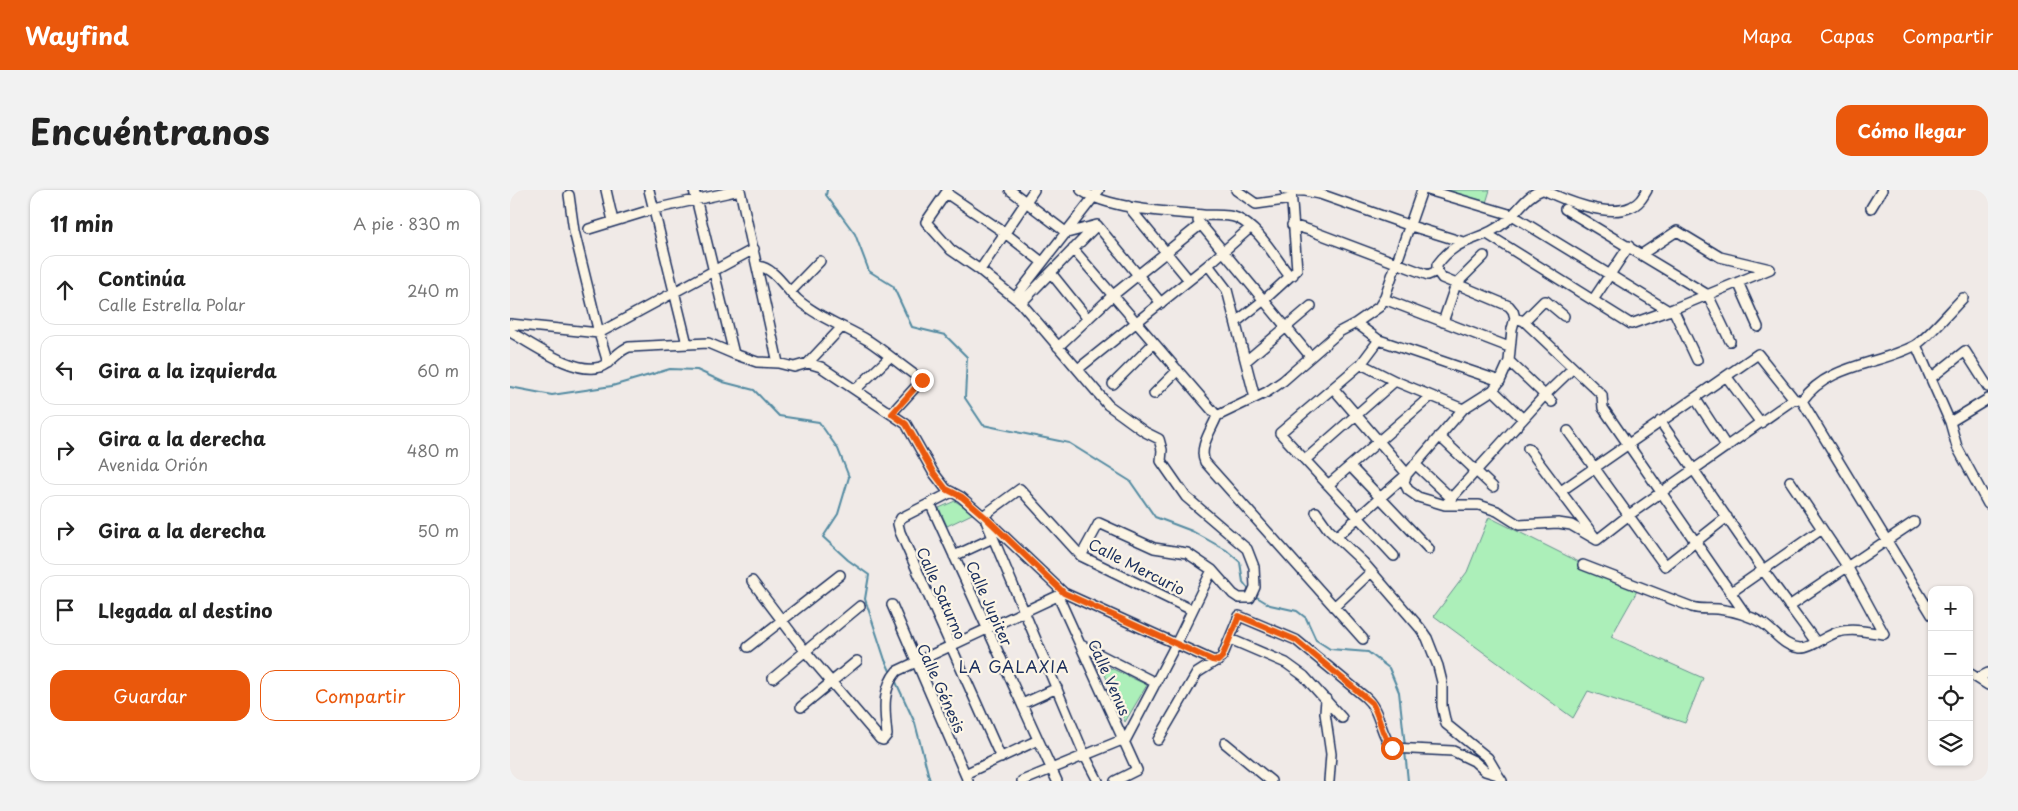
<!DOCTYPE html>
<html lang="es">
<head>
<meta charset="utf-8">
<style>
  body { margin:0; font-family:"Playpen Sans",sans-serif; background:#f2f2f2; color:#222 }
  .controls { position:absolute; right:15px; bottom:15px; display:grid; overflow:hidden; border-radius:10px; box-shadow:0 1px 4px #0004 }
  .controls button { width:45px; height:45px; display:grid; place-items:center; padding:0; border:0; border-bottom:1px solid #e0e0e0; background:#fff; color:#222; font:25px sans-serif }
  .stop { position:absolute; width:15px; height:15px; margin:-11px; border:4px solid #ea580c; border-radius:50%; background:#fff }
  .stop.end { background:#ea580c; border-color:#fff; box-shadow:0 1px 5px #0008 }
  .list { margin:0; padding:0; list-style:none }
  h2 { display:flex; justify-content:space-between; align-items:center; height:65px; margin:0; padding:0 20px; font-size:21px }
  h2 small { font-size:16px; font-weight:400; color:#767676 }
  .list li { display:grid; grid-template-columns:32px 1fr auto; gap:15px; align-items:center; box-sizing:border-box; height:70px; margin:0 10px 10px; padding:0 10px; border:1px solid #e0e0e0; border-radius:15px }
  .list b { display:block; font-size:19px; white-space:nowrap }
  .list p { margin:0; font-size:16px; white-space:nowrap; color:#767676 }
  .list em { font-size:16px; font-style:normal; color:#767676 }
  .actions { display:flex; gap:10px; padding:15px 20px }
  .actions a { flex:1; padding:11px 0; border:1px solid #ea580c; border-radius:15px; text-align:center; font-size:18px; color:#ea580c }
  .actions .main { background:#ea580c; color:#fff }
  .icon { flex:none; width:28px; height:28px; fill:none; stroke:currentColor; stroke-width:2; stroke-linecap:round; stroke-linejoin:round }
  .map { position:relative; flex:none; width:1478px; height:591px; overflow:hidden; border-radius:15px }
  header { display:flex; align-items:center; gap:30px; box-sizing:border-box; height:70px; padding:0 25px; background:#ea580c; color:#fff }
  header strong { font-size:24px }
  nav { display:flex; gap:28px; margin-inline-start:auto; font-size:18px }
  .intro { display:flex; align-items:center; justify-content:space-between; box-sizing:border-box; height:120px; padding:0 30px }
  h1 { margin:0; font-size:35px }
  .button { padding:12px 22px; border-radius:15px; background:#ea580c; color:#fff; font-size:18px; font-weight:700 }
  main { display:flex; gap:30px; padding:0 30px }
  aside { flex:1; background:#fff; border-radius:15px; box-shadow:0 1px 4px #0004 }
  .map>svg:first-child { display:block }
  .green { fill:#acefb9; stroke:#648f8c }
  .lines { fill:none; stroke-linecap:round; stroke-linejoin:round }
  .stream { stroke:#528aa1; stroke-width:2 }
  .minor-casing { stroke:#1b2f5e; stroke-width:12 }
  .minor { stroke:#fcf5e5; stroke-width:9 }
  .route { stroke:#ea580c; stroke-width:6 }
  .labels { text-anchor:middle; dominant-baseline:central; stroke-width:4.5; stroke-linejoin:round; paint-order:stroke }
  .street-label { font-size:15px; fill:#1b2f5e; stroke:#fcf5e5 }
  .neighbourhood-label { font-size:16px; letter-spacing:1px; fill:#1b2f5e; stroke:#fcf5e5 }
</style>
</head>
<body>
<header>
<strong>Wayfind</strong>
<nav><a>Mapa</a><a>Capas</a><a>Compartir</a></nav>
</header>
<div class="intro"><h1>Encuéntranos</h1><a class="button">Cómo llegar</a></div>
<main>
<aside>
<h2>11 min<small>A pie · 830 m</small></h2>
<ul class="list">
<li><svg class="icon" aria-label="ahead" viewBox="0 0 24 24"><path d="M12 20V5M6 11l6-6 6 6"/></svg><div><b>Continúa</b><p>Calle Estrella Polar</p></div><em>240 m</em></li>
<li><svg class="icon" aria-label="left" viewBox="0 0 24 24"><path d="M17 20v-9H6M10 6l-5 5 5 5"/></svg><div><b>Gira a la izquierda</b></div><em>60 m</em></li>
<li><svg class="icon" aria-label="right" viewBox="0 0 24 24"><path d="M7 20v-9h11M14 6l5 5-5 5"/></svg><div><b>Gira a la derecha</b><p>Avenida Orión</p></div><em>480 m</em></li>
<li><svg class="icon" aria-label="right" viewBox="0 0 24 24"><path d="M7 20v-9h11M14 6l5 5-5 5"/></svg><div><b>Gira a la derecha</b></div><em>50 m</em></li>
<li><svg class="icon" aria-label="arrive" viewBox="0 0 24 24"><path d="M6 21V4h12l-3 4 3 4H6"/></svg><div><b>Llegada al destino</b></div></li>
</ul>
<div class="actions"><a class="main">Guardar</a><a>Compartir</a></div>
</aside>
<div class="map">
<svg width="1478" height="591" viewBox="0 0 1478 591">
  <rect width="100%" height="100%" fill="#f0eae7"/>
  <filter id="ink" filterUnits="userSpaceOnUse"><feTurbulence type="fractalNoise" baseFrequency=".02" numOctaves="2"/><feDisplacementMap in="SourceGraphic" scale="10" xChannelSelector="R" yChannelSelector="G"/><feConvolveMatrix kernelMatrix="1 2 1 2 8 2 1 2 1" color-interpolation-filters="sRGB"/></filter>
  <g filter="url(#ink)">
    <path class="green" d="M 937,0 L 980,0 L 976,13 Z
      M 445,311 L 464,323 L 437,336 L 429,318 Z
      M 979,327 L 1127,401 L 1101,447 L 1193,488 L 1175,533 L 1078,501 L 1063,528 L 924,426 L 957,382 Z
      M 590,473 L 637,495 L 615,532 Z"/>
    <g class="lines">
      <path class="stream" d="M 317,0 L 316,5 L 345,44 L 359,81 L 383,96 L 402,137 L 435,145 L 457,167 L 455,208 L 473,235 L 559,253 L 620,291 L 645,327 L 682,341 L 716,360 L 730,372 L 733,392 L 740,401
        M 0,197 L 42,205 L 102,196 L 160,179 L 187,180 L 213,192 L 244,200 L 269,226 L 309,232 L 328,259 L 339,287 L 328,324 L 313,347 L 338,370 L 359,385 L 355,409 L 375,470 L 381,483
        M 745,406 L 760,415 L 787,421 L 796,428 L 806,450 L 820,459 L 858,462 L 879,478 L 889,502 L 895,556
        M 385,490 L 405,533 L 420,591
        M 895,561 L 898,591"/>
      <defs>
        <path id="minor" d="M 96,0 L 103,31
          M 139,0 L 177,154
          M 184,0 L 224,164
          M 230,0 L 268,173
          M 438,0 L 416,32 L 441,60 L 470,80 L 511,113 L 598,215 L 635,242 L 649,249 L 652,260 L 651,271 L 676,307 L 737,359 L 744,377 L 745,397 L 740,408 L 729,408 L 723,404 L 702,380 L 677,363 L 644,358 L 589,333 L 571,366
          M 500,0 L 557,43 L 587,35 L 651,113
          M 571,0 C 598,19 659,22 693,25 C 703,26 718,24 727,28 C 749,38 764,66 778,84 L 783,85
          M 726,0 L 746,14 L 781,9
          M 775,0 L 795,1 L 810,4 L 901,36 L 953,52
          M 918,0 L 1002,25 L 1159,121
          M 1032,0 C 1016,5 1007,23 994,33 C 969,53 949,45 927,75 L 927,81 L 932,88 L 999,116 L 1003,121 L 1005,128 L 1002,139 L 999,171 L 990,191 L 983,200 L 953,219 L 897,284 L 894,292 L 898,300 L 908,307 L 935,315 L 969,315 L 987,321 L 1009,335 L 1048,333 L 1061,335 L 1087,350
          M 1034,0 C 1056,11 1098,28 1121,17 C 1129,14 1133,7 1137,0
          M 436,3 L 495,43 L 532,72
          M 59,5 L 64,41 L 89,143 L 98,173
          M 618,16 L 679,90
          M 1361,18 L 1372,0
          M 1055,19 L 1198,105 L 1220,151
          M 688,31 L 800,166
          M 782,35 L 799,40 L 918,85 L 927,81
          M 79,39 L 144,19 L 230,0
          M 977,44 L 1121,134 L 1163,119 L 1260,79
          M 563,59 L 707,226
          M 1132,64 L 1167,41 L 1210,67 L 1260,79
          M 698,75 L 717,100 L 745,208
          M 248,76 C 265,78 276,100 288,110 C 309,128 336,137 359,151 C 377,163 394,178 412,190 L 381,224
          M 470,80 L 524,0
          M 541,83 L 578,129
          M 1228,92 L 1248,137
          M 280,102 L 310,71
          M 505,108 L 589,0
          M 874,109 L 999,157
          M 1083,110 L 1119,56
          M 511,113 L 586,36
          M 1163,119 L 1187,170
          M 1005,128 L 1014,131 L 1092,205 L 1093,218 L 1236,425
          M 1014,131 L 1034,111 L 1036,111 L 1054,126
          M 726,132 L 754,110 L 787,80 L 781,0
          M 933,132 L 946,94 L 974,66
          M 846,133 L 869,150 L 990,191
          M 0,134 L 89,143 L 244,59
          M 0,142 C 23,154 64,185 90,177 C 102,173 107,161 119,157 L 198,153 L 224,164 L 247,172 L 268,173 L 284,177 L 298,173 L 311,177 L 396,234 L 423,282 L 436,299 L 451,307 L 473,326 L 554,403 L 702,470 L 708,471
          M 869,150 L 851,174 L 770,243 L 884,366
          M 1406,155 L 1440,232 L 1447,257 L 1478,314
          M 548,157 L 602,106 L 690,35
          M 736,171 L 801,116
          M 999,171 L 1042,212
          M 298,173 L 332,137
          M 851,174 L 885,191 L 953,219
          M 568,179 L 698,75 L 740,38
          M 1216,186 L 1251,233
          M 1421,188 L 1455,161 L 1478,197
          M 603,194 L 644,153
          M 823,198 L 897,284 L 826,347
          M 346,199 L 380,167
          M 983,200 L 1013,229
          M 644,204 L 668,180
          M 1185,208 L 1217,257
          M 1292,211 C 1318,174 1368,175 1404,156 C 1416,150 1441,120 1453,108
          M 1150,231 L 1253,380 L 1306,452
          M 1440,232 L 1478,209
          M 1058,241 L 1155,376 L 1217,327
          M 929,246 L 983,297
          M 1018,258 L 1084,346
          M 795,270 L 885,191
          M 905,274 L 941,308
          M 840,276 L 919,359
          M 1280,291 L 1337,376 L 1374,444
          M 818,295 L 921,206
          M 1051,301 L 1248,164 L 1284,209 L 1292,211 L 1422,425
          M 442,302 L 391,328 L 388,334 L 390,342 L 491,568
          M 420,313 L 547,591
          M 935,315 L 1035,205 L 1063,178
          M 806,322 L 818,339 L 853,372 L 910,438 L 917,448 L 928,476 L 932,492 L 932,516 L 936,534 L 978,568 L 988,585
          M 473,326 L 510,299 L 571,366 L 682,420
          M 476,331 L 575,566 L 588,591
          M 1087,350 L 1119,325 L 1284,209
          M 444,366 L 483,348
          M 1073,375 L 1182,417 C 1191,420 1199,418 1208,419 C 1224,421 1239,425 1252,433 C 1265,441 1273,457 1290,458 C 1300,459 1317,445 1328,442 C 1343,438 1359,442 1374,444
          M 242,391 L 295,461 L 370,549 L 373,550 L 377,545 C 375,523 371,499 387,481 L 554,403
          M 1220,403 L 1312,339
          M 548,406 L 627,580 L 605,591
          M 382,415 L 458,591
          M 1279,416 L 1404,332
          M 824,417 L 861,382
          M 720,449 L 776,473 L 794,486 L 832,528
          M 853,449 L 695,272 C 688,258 702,239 707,226 L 757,202 L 773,191 L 829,142 L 846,133 L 869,117 L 874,109 L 912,0
          M 571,455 L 646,493
          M 238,457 L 330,385
          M 1459,483 L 1478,495
          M 263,488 L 350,416
          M 1468,488 L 1478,483
          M 816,509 L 815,523 L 821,564 L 819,591
          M 512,514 L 547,498
          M 291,517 L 347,471
          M 648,550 L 687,483 L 712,467 L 729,426 L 786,450 L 855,507 C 871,521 869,542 882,558 L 943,561 L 964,571 L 975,581 L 988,585 L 992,591
          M 614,553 L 666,454 L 702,380
          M 715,553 L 761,591
          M 455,584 L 528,550
          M 512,591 L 612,550"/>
      </defs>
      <use href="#minor" class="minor-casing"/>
      <use href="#minor" class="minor"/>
    </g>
  </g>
  <g class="lines" filter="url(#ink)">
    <path class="route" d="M 412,190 L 382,224 L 396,234 L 423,282 L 436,299 L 452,307 L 474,326 L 554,403 L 702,470 L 708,471 L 712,467 L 729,426 L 786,450 L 862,513 C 870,527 871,545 882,558"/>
  </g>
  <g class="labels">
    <g class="street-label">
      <text transform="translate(627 376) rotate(27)">Calle Mercurio</text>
      <text transform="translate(432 403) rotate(66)">Calle Saturno</text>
      <text transform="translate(480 413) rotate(66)">Calle Jupiter</text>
      <text transform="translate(600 487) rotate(66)">Calle Venus</text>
      <text transform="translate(432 498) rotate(66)">Calle Génesis</text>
    </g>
    <g class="neighbourhood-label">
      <text x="504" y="476">LA GALAXIA</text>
    </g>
  </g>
</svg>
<div class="controls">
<button>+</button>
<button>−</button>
<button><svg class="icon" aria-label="locate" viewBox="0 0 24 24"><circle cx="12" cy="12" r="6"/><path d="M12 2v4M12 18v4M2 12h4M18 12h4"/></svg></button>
<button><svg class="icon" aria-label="layers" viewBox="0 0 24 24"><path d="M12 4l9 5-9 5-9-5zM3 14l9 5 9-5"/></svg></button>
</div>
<div class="stop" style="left:882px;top:558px"></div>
<div class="stop end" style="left:412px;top:190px"></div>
</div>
</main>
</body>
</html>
